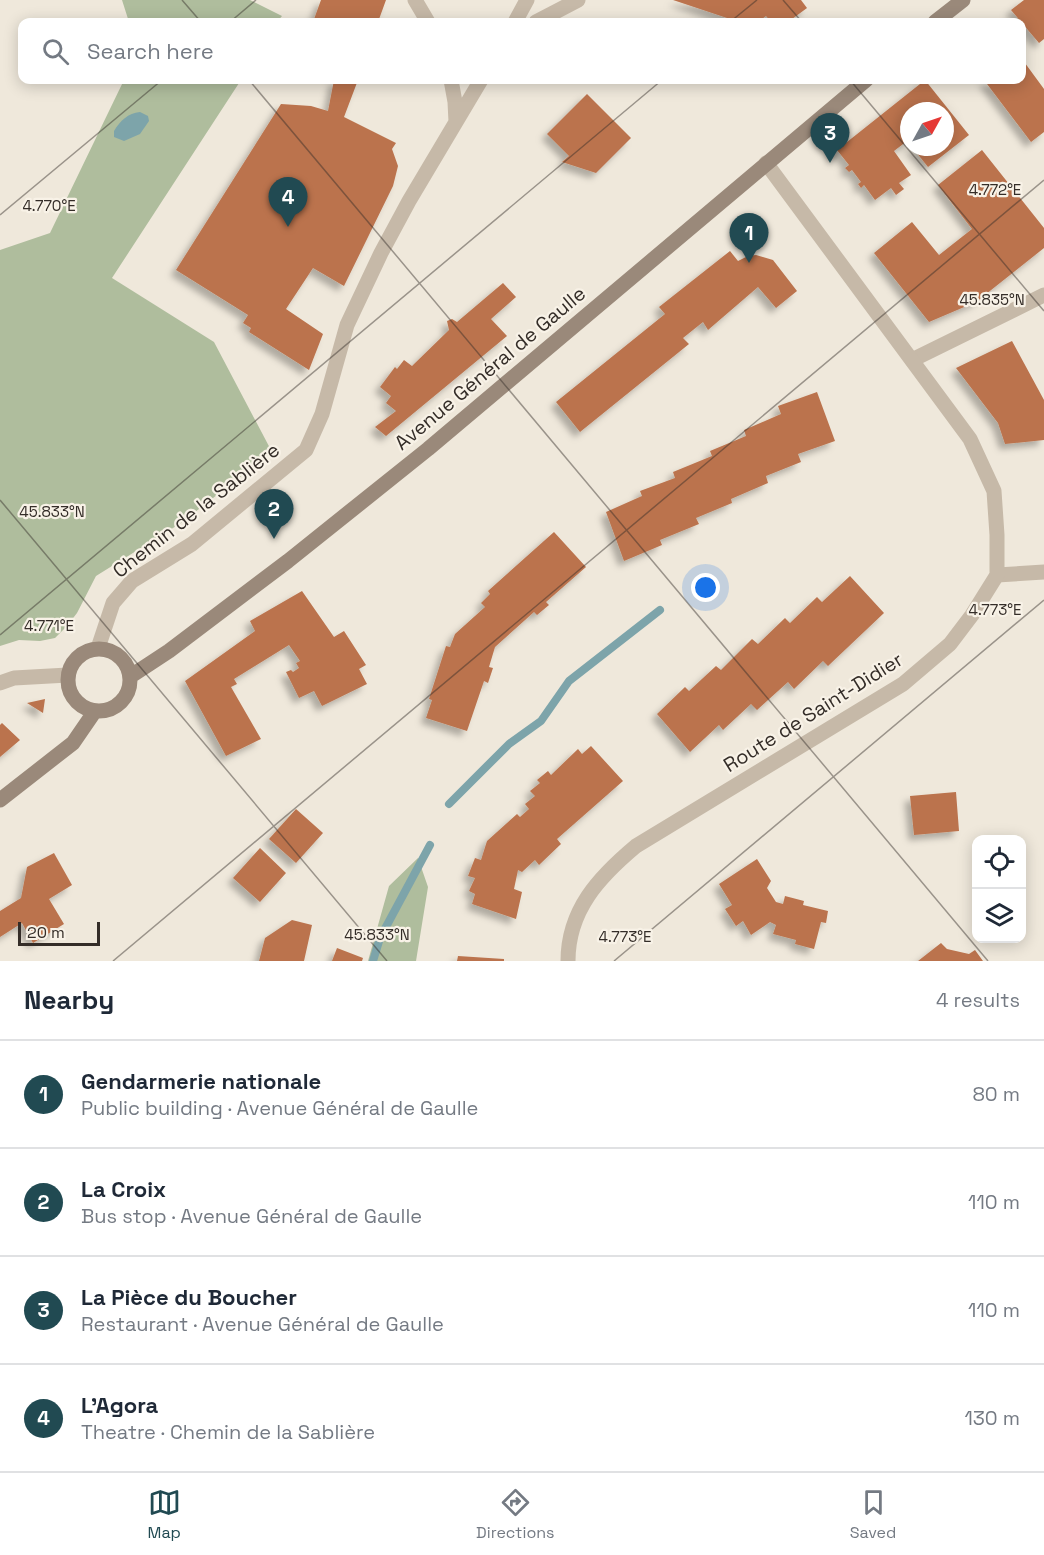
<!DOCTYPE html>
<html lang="en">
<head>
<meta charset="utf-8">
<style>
  body { margin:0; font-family:"Space Grotesk",sans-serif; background:#f6f6f7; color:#1f2937 }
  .controls { position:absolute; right:18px; bottom:18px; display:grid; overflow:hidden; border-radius:12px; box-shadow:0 3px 15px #0003 }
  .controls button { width:54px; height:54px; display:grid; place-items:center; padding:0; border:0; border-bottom:2px solid #e0e1e3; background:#fff; color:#1f2937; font:30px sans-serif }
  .compass { position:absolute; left:900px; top:102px; width:54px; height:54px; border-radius:50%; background:#fff; box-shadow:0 3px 15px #0003; rotate:50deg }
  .scale { position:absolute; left:18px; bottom:15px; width:82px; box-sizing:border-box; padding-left:6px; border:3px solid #342d28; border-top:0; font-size:16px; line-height:21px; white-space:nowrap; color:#342d28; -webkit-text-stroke:4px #f8f2e7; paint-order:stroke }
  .you { position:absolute; left:706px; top:588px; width:21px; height:21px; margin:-15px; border:4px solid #fff; border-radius:50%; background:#1a73e8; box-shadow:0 0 0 9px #1a73e833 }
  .badge { display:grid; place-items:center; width:39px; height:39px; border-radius:50%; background:#214a52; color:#fff; font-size:20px; font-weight:700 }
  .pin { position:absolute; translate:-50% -50px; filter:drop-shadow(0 2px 3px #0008) }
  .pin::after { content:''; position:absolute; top:32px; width:21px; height:18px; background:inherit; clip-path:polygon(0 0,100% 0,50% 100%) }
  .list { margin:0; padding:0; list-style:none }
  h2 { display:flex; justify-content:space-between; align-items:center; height:78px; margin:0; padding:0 24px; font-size:26px }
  h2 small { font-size:20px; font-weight:400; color:#747a83 }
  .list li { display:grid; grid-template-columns:39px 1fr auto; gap:18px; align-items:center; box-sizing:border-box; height:108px; padding:0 24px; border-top:2px solid #e0e1e3 }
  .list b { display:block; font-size:22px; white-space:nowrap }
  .list p { margin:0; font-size:20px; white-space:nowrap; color:#747a83 }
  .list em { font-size:20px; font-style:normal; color:#747a83 }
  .icon { flex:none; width:33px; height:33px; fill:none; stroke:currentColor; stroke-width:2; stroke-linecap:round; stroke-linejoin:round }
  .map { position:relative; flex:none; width:1044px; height:961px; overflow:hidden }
  .search { position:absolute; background:#fff; box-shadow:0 3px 15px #0003; left:18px; right:18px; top:18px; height:66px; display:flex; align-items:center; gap:15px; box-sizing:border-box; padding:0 21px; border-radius:12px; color:#747a83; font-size:22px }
  .sheet { height:510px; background:#fff }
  nav { display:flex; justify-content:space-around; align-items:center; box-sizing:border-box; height:84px; border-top:2px solid #e0e1e3; background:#fff; font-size:16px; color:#747a83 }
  nav a { display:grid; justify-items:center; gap:3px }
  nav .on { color:#214a52 }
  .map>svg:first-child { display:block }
  .green { fill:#afbd9d }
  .water { fill:#7da4aa }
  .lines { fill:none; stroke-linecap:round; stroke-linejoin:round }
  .stream { stroke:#7da4aa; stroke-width:8 }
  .building { fill:#bb734d; filter:url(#shadow) }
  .service { stroke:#c6b9a8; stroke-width:15 }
  .minor { stroke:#c6b9a8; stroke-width:15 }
  .tertiary { stroke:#c6b9a8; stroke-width:15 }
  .secondary { stroke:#9a897a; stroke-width:15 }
  .ticks { fill:none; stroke:#342d28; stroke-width:1.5; stroke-opacity:0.45 }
  .labels { text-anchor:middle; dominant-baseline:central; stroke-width:4.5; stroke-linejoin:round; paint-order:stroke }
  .street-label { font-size:20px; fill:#342d28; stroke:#f8f2e7 }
  .ticks-label { font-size:15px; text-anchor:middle; fill:#342d28; stroke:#f8f2e7; stroke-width:4.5; stroke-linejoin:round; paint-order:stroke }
</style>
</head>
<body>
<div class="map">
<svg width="1044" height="961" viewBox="0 0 1044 961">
  <defs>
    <filter id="shadow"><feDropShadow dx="-5.5" dy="5.5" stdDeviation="3" flood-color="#0004"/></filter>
  </defs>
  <rect width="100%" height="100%" fill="#efe8db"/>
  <path class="green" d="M 122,0 L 250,0 L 282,16 L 277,22 L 129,22 Z
    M 124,80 L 241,80 L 112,278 L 214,342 L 272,452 L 181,523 L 96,576 L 77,613 L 67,626 L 55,638 L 40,641 L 19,640 L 0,646 L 0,250 L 50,233 Z
    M 418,858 L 428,887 L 416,961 L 368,961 L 389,886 Z"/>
  <path class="water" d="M 140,112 L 148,116 L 149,121 L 140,134 L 124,141 L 114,137 L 114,131 C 120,121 128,113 140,112 Z"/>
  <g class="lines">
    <path class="stream" d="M 449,804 L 509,744 L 541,721 L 569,681 L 660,610
      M 373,961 L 380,938 L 430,845"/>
  </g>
  <path class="building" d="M 321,0 L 386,0 L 378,22 L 313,22 Z
    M 673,0 L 801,0 L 807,8 L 788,22 L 771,22 L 766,16 L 758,22 L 739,22 Z
    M 1024,0 L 1044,0 L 1044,39 L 1039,43 L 1011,10 Z
    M 1022,59 L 1044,89 L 1044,132 L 1031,142 L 984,80 L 1022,80 Z
    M 334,80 L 358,80 L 344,117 L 396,143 L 392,149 L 398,166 L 393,186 L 344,286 L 313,268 L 286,309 L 323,334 L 309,370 L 249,332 L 251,328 L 243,323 L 248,315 L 176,270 L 281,104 L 311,106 L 328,111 Z
    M 925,80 L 969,135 L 928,167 L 912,147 L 945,147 L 945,111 L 909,111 L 909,144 L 907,141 L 894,151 L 911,175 L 899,183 L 904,189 L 896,195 L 891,188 L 875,200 L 864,185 L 861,188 L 858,184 L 861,182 L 852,170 L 849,172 L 845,168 L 849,165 L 837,150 Z
    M 587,94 L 631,138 L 596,173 L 562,162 L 569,156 L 547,134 Z
    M 982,150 L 1044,228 L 1044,248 L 976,302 L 929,322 L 874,253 L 912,222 L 939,255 L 972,229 L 938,185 Z
    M 730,251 L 738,261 L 748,256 L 756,255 L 773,260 L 797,291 L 776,308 L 758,287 L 708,330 L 703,322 L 683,338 L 689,344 L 580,432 L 556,402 L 665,314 L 659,307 Z
    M 503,283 L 516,297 L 491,319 L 507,336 L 386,436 L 375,427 L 396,411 L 386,403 L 391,396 L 380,387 L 395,367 L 397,369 L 404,360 L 412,366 L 449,330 L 447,321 L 452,319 L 457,322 Z
    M 1012,341 L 1044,400 L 1044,440 L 1005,444 L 998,423 L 956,368 Z
    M 817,392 L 835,441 L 798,454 L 801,462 L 766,476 L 768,483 L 731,499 L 732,503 L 696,518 L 699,524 L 660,540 L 662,545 L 624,561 L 606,512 L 642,496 L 640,491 L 675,478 L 673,472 L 712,456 L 710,451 L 746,436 L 744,430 L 781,414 L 778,406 Z
    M 554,532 L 586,567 L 546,602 L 549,605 L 537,615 L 534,612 L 495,647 L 489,667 L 493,668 L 488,683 L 484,681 L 467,731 L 426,718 L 432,700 L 429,699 L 446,646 L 450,647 L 455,634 L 485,607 L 481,603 L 490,594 L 488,591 Z
    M 850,576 L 884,613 L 828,666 L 823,661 L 794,689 L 788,682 L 757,710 L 751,704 L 723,730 L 719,725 L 690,752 L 657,714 L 685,687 L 689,691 L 716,666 L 721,670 L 752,639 L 758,644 L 785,618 L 790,623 L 817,597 L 822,602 Z
    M 302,591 L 334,637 L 344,631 L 366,665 L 359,669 L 367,684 L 322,706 L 314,691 L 299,698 L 286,672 L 291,670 L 293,672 L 299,668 L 296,663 L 300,661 L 289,645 L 234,679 L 237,684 L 231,687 L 261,739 L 226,756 L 185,681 L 255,631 L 250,621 Z
    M 45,699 L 43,713 L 27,703 Z
    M 2,723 L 20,740 L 0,757 L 0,725 Z
    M 591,746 L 623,781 L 557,839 L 561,844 L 539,865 L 535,860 L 522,872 L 518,870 L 514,889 L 522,892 L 516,919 L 472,904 L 475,894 L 469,891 L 475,878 L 468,876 L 475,858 L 481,860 L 487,841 L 517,814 L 520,817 L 529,809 L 525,804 L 535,796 L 530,791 L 540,783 L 537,780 L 548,771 L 551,775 L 578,749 L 582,754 Z
    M 956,792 L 959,831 L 914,835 L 910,796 Z
    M 296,809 L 323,833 L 296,863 L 269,839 Z
    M 260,848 L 286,873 L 260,902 L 233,878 Z
    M 54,853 L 72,885 L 49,899 L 64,924 L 33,943 L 22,923 L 0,937 L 0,911 L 21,898 L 27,867 Z
    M 757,859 L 771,881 L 767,888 L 776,902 L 783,904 L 785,896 L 804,901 L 803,905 L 828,911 L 826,923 L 821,922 L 814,949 L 795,944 L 796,940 L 773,934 L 776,925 L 770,922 L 751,935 L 743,921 L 736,926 L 725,909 L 732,905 L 719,884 Z
    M 292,920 L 312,925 L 304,961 L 259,961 L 265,938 Z
    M 941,943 L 947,949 L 969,954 L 975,950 L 983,961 L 918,961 Z
    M 337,948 L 363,958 L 362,961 L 332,961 Z
    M 458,956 L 504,959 L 504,961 L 457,961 Z"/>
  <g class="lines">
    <path class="service" d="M 536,22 L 578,0"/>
    <path class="minor" d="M 415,0 L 428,22
      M 515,22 L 527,0
      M 456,122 L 481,80
      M 912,360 L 1044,295
      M 997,575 L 1044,572
      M 98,648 L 113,603 L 132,581 L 192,544 L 306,450 L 322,414 L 347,325 L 381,253 L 409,201 L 456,122 L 455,102 L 451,80"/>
    <path class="tertiary" d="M 0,683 L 14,678 L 68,675
      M 568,961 C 568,910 599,877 636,846 L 903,684 L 950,644 L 972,615 L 997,575 L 997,535 L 994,491 L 970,439 L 766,163"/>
    <path class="secondary" d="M 935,22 L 963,0
      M68 680a31 31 0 1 1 62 0a31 31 0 1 1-62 0Z
      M 131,676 L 169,651 L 288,561 L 428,449 L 866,80
      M 0,800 L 73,743 L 95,711"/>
  </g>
  <path class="ticks" d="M 182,0 L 201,22M 783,0 L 802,22M 230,22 L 256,0M 730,22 L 757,0M 249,80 L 988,961M 850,80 L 1044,311M 0,215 L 162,80M 0,500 L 387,961M 0,635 L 662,80M 113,961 L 1044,180M 614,961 L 1044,600"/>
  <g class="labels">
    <g class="street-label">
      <text transform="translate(490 368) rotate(-40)">Avenue Général de Gaulle</text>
      <text transform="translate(196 510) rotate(-38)">Chemin de la Sablière</text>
      <text transform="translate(813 712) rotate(-32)">Route de Saint-Didier</text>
    </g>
  </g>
  <g class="ticks-label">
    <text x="995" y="195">4.772°E</text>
    <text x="49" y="211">4.770°E</text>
    <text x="992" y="305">45.835°N</text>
    <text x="52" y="517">45.833°N</text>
    <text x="995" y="615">4.773°E</text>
    <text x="49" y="631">4.771°E</text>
    <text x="377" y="940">45.833°N</text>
    <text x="625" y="942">4.773°E</text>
  </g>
</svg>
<div class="controls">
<button><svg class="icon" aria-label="locate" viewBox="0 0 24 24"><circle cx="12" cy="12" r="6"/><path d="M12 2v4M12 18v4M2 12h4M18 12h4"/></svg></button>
<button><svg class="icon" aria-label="layers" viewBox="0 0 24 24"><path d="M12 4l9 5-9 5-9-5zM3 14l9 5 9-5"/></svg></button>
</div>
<svg class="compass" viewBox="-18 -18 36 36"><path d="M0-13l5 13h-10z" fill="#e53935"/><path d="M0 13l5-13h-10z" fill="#747a83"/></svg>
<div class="scale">20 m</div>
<div class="you"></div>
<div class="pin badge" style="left:749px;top:263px">1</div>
<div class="pin badge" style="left:274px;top:539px">2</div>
<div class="pin badge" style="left:830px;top:163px">3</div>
<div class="pin badge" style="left:288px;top:227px">4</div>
<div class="search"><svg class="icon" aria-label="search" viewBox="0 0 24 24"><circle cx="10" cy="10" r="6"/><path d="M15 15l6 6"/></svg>Search here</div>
</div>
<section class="sheet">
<h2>Nearby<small>4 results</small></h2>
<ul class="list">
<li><span class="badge">1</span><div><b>Gendarmerie nationale</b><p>Public building · Avenue Général de Gaulle</p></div><em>80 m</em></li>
<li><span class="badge">2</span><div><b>La Croix</b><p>Bus stop · Avenue Général de Gaulle</p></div><em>110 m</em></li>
<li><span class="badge">3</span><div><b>La Pièce du Boucher</b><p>Restaurant · Avenue Général de Gaulle</p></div><em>110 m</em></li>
<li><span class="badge">4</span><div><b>L'Agora</b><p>Theatre · Chemin de la Sablière</p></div><em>130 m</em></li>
</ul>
</section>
<nav>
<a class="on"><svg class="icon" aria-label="map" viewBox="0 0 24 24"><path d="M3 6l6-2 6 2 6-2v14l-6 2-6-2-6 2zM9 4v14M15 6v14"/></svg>Map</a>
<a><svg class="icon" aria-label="directions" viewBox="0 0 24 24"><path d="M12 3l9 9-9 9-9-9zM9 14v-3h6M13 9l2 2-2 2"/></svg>Directions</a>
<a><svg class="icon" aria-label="saved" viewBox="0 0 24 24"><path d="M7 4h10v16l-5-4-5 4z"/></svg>Saved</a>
</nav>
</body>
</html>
